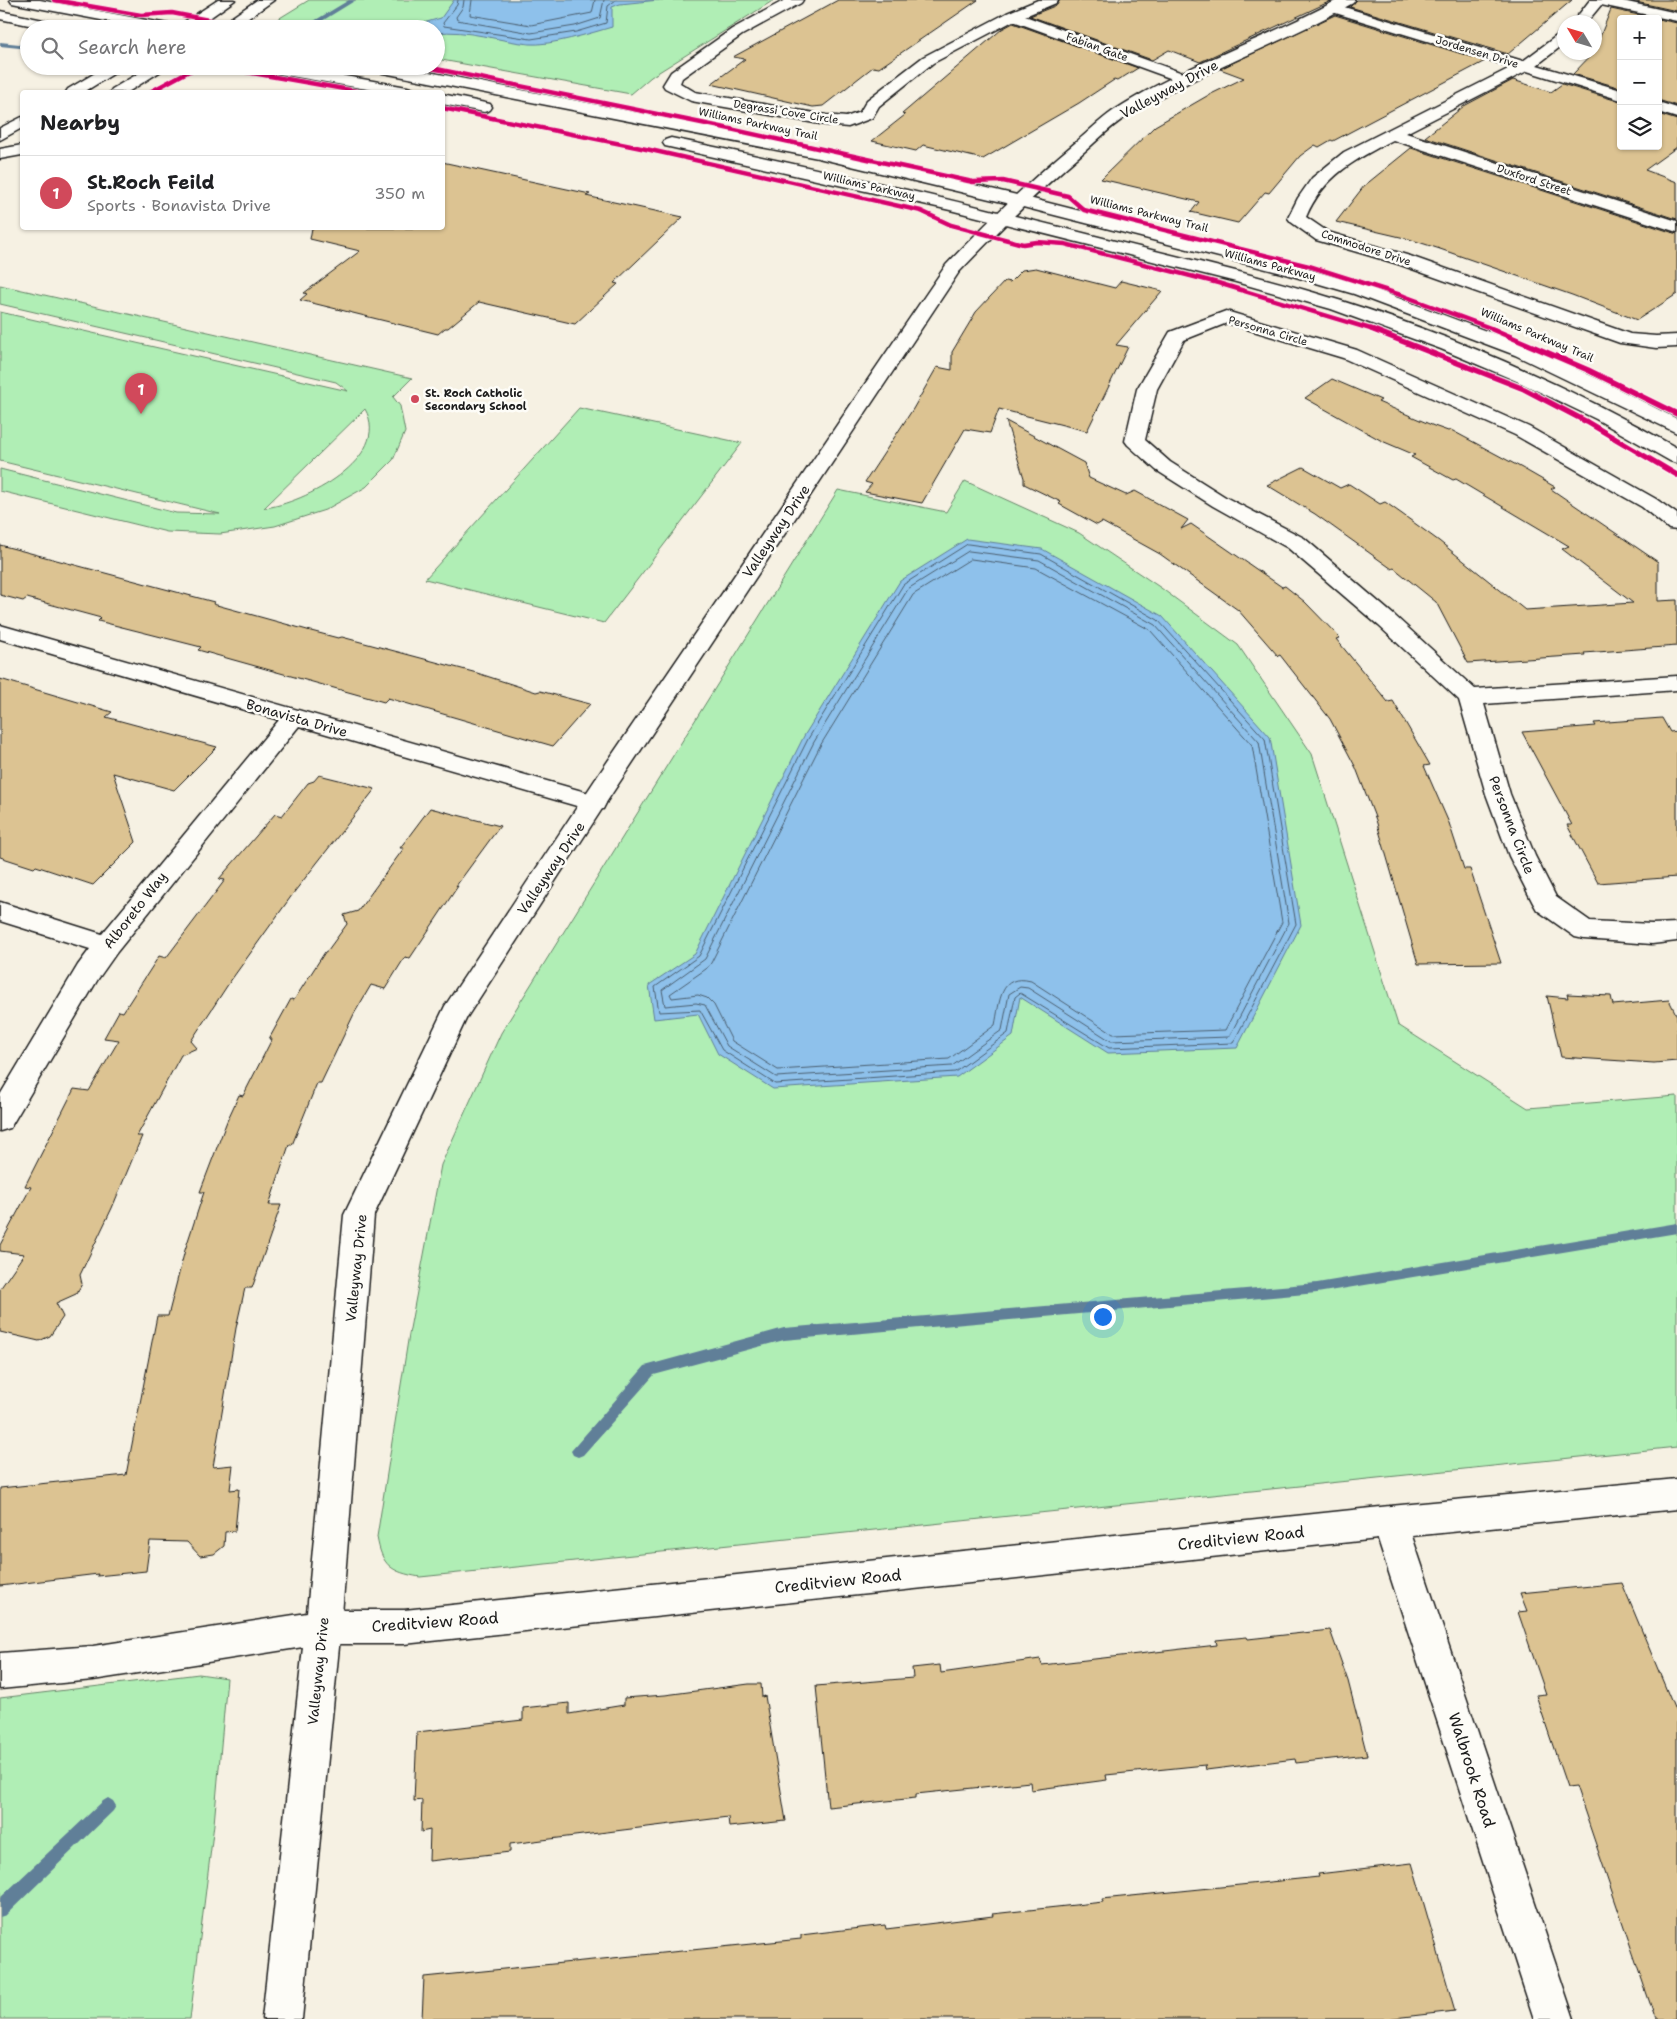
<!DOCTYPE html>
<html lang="en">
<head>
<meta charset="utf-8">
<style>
  body { margin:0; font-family:"Shantell Sans",sans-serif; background:#f2f2f2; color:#202124 }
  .controls { position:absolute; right:15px; top:15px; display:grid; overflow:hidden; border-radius:5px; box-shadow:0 1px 4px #0004 }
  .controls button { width:45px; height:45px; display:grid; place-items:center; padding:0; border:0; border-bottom:1px solid #e0e0e0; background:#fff; color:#202124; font:25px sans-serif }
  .compass { position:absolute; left:1557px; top:15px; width:45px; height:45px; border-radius:50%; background:#fff; box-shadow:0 1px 4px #0004; rotate:308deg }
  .you { position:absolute; left:1102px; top:1316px; width:18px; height:18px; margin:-12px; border:4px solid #fff; border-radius:50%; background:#1a73e8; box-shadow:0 0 0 8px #1a73e833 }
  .badge { display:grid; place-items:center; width:32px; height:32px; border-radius:50%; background:#d1495b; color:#fff; font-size:16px; font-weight:700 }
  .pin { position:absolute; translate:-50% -41px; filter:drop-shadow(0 1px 2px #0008) }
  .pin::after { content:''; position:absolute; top:26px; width:18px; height:15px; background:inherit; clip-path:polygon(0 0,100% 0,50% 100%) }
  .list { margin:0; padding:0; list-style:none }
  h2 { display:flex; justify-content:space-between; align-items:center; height:65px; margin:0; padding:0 20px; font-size:21px }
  h2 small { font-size:16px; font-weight:400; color:#757577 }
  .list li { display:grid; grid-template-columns:32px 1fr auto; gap:15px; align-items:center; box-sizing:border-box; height:75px; padding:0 20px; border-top:1px solid #e0e0e0 }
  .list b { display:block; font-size:19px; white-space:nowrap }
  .list p { margin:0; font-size:16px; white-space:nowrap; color:#757577 }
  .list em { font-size:16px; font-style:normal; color:#757577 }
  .icon { flex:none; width:28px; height:28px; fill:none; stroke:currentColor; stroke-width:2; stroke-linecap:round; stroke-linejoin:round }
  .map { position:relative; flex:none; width:1677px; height:2019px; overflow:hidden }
  .search { position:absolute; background:#fff; box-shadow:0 1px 4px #0004; left:20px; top:20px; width:425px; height:55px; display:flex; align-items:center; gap:12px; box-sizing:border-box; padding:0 18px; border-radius:28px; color:#757577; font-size:19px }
  .panel { position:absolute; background:#fff; box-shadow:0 1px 4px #0004; left:20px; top:90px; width:425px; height:140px; border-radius:5px }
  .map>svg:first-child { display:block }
  .green { fill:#b0eeb5; stroke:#668568; fill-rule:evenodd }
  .water { fill:#8ec1eb; stroke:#607f98 }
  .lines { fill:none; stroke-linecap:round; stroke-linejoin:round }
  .shore { stroke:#4a5e6f; stroke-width:1 }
  .stream { fill:#607f98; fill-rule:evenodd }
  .building { fill:#dcc392; stroke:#1c1c1c }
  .minor-casing { stroke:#1c1c1c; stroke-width:3 }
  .tertiary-casing { stroke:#1c1c1c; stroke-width:3 }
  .secondary-casing { stroke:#1c1c1c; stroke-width:3 }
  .minor { fill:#fdfcf7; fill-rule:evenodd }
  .tertiary { fill:#fdfcf7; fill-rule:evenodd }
  .secondary { fill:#fdfcf7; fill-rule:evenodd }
  .cycleway-far1-casing { stroke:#fdfcf7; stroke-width:6 }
  .cycleway-casing { stroke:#fdfcf7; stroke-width:8 }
  .cycleway-far1 { stroke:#d6006c; stroke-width:4.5 }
  .cycleway { stroke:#d6006c; stroke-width:5.5 }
  .poi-dot { fill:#d1495b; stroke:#fdfcf7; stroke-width:2 }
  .labels { text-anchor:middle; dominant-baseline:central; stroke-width:5; stroke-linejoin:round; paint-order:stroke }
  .far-street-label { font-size:11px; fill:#1c1c1c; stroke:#fdfcf7 }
  .far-poi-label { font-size:11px; font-weight:bold; fill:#1c1c1c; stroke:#fdfcf7; text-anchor:start }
  .street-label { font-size:14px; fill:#1c1c1c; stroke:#fdfcf7 }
  .near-street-label { font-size:16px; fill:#1c1c1c; stroke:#fdfcf7 }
</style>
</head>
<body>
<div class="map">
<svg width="1677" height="2019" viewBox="0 0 1677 2019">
  <rect width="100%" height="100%" fill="#f6f1e3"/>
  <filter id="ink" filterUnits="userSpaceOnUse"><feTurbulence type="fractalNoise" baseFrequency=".02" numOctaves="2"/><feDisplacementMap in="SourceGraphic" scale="10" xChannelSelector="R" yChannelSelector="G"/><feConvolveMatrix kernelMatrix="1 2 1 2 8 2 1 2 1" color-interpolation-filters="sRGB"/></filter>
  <g filter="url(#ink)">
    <path class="green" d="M 309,0 L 774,0 L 651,77 L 631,94 L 436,59 L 436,29 L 274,29 L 270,24 Z
      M 0,285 L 412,378 L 393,397 L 400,406 L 405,432 L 393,460 L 366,487 L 325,510 L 275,526 L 220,534 L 167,532 L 0,491 L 0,469 L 176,513 L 220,514 L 0,461 L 0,312 L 348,391 L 336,382 L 0,304 ZM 365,409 C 393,458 303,504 264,508 Z
      M 579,408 L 742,443 L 604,623 L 425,579 Z
      M 965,481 L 1079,533 L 1161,588 L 1238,645 L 1312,754 L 1398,1025 L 1528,1108 L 1677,1096 L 1677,1447 L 420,1577 C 391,1572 382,1566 377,1537 L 409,1334 L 441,1165 L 501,1033 L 838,490 L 946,512 Z
      M 199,1674 L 227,1678 L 214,1824 L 190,2019 L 0,2019 L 0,1698 Z"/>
    <path class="water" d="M 454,0 L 659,0 L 620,4 L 612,7 L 612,27 C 591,33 550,46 529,44 C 498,41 467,29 436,33 L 436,29 L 430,29 L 423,23 L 441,18 Z
      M 967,539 L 1042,549 L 1162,616 L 1270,737 L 1301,925 L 1237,1048 L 1108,1053 L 1020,997 L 1013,1036 L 957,1077 L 773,1089 L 718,1054 L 698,1014 L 654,1019 L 649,985 L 695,954 L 804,736 L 900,581 Z"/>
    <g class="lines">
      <path class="shore" d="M 458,0 L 457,5 L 443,23 L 444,26 L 531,39 L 576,32 L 606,23 L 608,6 L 616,0
        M 464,0 L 463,7 L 456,17 L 457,20 L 531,33 L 575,26 L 600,18 L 604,0
        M 472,0 L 470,15 L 531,25 L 592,13 L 595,0
        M 968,544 L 1041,554 L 1158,620 L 1265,739 L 1296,924 L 1233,1043 L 1109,1048 L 1020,993 L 1015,997 L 1008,1033 L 955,1072 L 775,1084 L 722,1050 L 700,1010 L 659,1012 L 655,987 L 699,956 L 808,739 L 903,585 Z
        M 969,551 L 1039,560 L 1155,625 L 1259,742 L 1289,923 L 1229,1037 L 1111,1041 L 1028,988 L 1020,987 L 1009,994 L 1002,1030 L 952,1066 L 776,1077 L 727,1046 L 705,1005 L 696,1003 L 665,1006 L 662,990 L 705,959 L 814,742 L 908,589 Z
        M 971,559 L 1036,568 L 1150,630 L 1252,745 L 1282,922 L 1225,1030 L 1113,1034 L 1031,981 C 999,973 1000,1002 995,1025 L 949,1059 L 778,1070 L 732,1041 L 714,1005 L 707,998 L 698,995 L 672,998 L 670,994 L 706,969 L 711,963 L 820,746 L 913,595 Z"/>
      <path class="stream" d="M 349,0 L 356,0 L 317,24 L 273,27 L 270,25 L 273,23 L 314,21 Z
        M 0,42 L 29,45 L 29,49 L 0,46 Z
        M 1677,1223 L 1677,1233 L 1317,1293 L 784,1340 L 654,1375 L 583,1455 L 578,1457 L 573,1455 L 571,1451 L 645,1366 L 784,1328 L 1317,1283 Z
        M 108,1798 L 113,1801 L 116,1806 L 113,1811 L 6,1915 L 0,1917 L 0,1898 L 103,1801 Z"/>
    </g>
    <path class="building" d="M 838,0 L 978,0 L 879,68 L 873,67 L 823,106 L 813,107 L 711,84 L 745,59 L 733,57 Z
      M 1060,0 L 1333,0 L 1200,62 L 1169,50 L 1152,60 L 1030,16 L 1057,5 Z
      M 1357,0 L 1572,0 L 1508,54 L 1350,7 Z
      M 1627,0 L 1677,0 L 1677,11 Z
      M 1611,9 L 1657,19 L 1621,19 L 1621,88 L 1573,74 L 1594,52 Z
      M 1335,15 L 1485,61 L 1333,141 L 1331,140 L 1319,147 L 1315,145 L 1300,156 L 1269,193 L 1265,192 L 1238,223 L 1191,212 L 1199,202 L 1101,179 L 1155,126 L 1207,96 L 1244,78 L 1220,69 Z
      M 1658,19 L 1677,23 L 1677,106 L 1658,100 Z
      M 1013,23 L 1138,68 L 1117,81 L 1114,80 L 1079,103 L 983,159 L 923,145 L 916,151 L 872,141 L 905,115 L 902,114 L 1002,29 Z
      M 1513,80 L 1551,92 L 1562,84 L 1621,102 L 1621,146 L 1658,146 L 1658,114 L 1677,120 L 1677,147 L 1645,170 L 1677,182 L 1677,219 L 1425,137 L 1464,106 Z
      M 1411,148 L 1677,234 L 1677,294 L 1637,320 L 1572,295 L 1440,249 L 1409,239 L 1336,222 L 1364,186 Z
      M 442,162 L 590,194 L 586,196 L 683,217 L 614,283 L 618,284 L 575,324 L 479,302 L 448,328 L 445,328 L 438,334 L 300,300 L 307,294 L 304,293 L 360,251 L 310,239 L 312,228 L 442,228 Z
      M 1036,268 L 1115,288 L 1121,281 L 1162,291 L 1116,345 L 1128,347 L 1087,431 L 999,409 L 990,433 L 965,429 L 922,503 L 865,492 L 872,484 L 865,482 L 913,409 L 937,367 L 952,370 L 952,352 L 976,312 L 1005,281 L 1010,282 L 1022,270 Z
      M 1332,379 L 1381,400 L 1378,402 L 1434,426 L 1448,431 L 1451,430 L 1522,468 L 1555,487 L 1551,489 L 1658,562 L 1658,601 L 1677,600 L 1677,646 L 1584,653 L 1585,655 L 1468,663 L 1436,602 L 1394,568 L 1392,569 L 1315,514 L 1267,485 L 1303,467 L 1340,488 L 1349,484 L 1380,504 L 1385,502 L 1402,514 L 1439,541 L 1525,610 L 1633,603 L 1562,549 L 1569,546 L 1456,479 L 1453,480 L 1411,457 L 1415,455 L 1382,441 L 1305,398 Z
      M 1006,421 L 1084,463 L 1089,478 L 1126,495 L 1135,491 L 1188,520 L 1181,529 L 1191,524 L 1282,587 L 1285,586 L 1305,602 L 1340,638 L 1336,639 L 1388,702 L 1393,701 L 1430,765 L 1424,766 L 1449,823 L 1464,869 L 1470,869 L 1501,963 L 1418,964 L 1376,820 L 1356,768 L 1330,719 L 1280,655 L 1278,656 L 1238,610 L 1160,554 L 1102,522 L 1097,525 L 1059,504 L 1061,502 L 1024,484 L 1024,478 Z
      M 0,545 L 214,602 L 213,604 L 311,631 L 338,638 L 342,637 L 477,673 L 536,692 L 540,691 L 590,704 L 553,746 L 388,698 L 384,702 L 198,650 L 201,647 L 98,621 L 101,618 L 27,598 L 23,601 L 0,595 Z
      M 0,679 L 112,712 L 106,717 L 217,747 L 174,790 L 113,773 L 136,842 L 93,885 L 36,866 L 34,868 L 0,857 Z
      M 1662,718 L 1670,732 L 1677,731 L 1677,877 L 1598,883 L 1567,825 L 1572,825 L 1522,732 L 1596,726 L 1594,723 Z
      M 319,775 L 375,789 L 295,891 L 229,983 L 191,1041 L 197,1048 L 181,1055 L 137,1136 L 142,1136 L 112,1208 L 80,1275 L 82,1284 L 76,1294 L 56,1303 L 63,1317 L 50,1336 L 39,1341 L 0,1332 L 0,1289 L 24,1254 L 0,1251 L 0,1245 L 31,1187 L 25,1186 L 74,1089 L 89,1091 L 119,1040 L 104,1038 L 119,1011 L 123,1012 L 159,956 L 166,958 L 225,880 L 219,879 L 275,814 L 282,816 L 308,783 L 314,781 Z
      M 430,808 L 500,826 L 456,886 L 458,886 L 410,958 L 405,957 L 385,989 L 371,985 L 354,1014 L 321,1083 L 317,1083 L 292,1145 L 289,1145 L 269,1205 L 281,1205 L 252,1288 L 245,1288 L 236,1328 L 213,1467 L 233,1465 L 230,1490 L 239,1489 L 235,1531 L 225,1532 L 224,1546 L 214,1554 L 200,1556 L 187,1542 L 150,1541 L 146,1571 L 97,1576 L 98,1574 L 0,1586 L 0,1488 L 126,1475 L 157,1316 L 168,1316 L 185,1250 L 204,1192 L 200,1192 L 227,1121 L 239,1095 L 243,1096 L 272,1039 L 269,1039 L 291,999 L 294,1000 L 325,952 L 328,950 L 347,924 L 344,915 L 358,911 L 404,848 L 400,848 Z
      M 1567,994 L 1611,996 L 1613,1005 L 1669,1000 L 1677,1016 L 1677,1061 L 1654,1063 L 1561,1057 L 1547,996 L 1568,998 Z
      M 1622,1583 L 1677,1715 L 1677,2019 L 1657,2019 L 1654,2015 L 1576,1786 L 1567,1787 L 1557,1758 L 1536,1695 L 1546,1694 L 1518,1612 L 1527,1611 L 1520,1593 Z
      M 1330,1630 L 1348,1681 L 1367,1755 L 1296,1763 L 1295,1759 L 1206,1770 L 1205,1765 L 1106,1775 L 1107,1780 L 1031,1790 L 1030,1782 L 916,1794 L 916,1798 L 828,1807 L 816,1686 L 913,1678 L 912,1668 L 940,1665 L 941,1673 L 1040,1659 L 1042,1665 L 1217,1645 L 1216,1640 L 1247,1637 L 1248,1639 Z
      M 749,1684 L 761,1684 L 762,1697 L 765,1696 L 786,1821 L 729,1827 L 728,1817 L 510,1844 L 510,1852 L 429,1861 L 430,1830 L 421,1832 L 422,1800 L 414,1801 L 417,1732 L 523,1720 L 523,1708 L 569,1703 L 569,1714 L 624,1705 L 624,1698 L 665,1695 Z
      M 1412,1863 L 1455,2011 L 1385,2019 L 422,2019 L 424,1977 L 801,1939 L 801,1935 L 885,1925 L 886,1929 L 993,1916 L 992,1914 L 1103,1902 L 1102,1899 L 1319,1877 L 1318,1874 Z"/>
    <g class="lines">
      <defs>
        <path id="minor" d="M 785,0 L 803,0 L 801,3 L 742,35 L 682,78 L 680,83 L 695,92 L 826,115 L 846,117 L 860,112 L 867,100 L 923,57 L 1007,13 L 1038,0 L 1058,0 L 1056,3 L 1025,16 L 1188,75 L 1191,78 L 1188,81 L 1178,81 L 1013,21 L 933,63 L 879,106 L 872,118 L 848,127 L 826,125 L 691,101 L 665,88 L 663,85 L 671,72 L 732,29 Z
          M 1590,0 L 1618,0 L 1677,13 L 1677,21 L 1601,5 L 1587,22 L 1573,22 Z
          M 1334,4 L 1523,61 L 1559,34 L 1564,33 L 1564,44 L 1537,65 L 1621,90 L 1621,100 L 1527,71 L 1406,133 L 1677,221 L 1677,232 L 1393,140 C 1356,159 1323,176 1306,217 L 1328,232 L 1410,256 L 1630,334 L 1656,336 L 1677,335 L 1677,347 L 1656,348 L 1620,343 L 1398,264 L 1316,240 L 1291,222 L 1288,218 L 1298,198 L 1312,178 L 1344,152 L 1512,67 L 1329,11 L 1327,8 L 1329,5 Z
          M 1658,102 L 1677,108 L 1677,118 L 1658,112 Z
          M 1226,311 L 1357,350 L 1529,427 L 1656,499 L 1677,514 L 1677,530 L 1669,529 L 1642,507 L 1515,435 L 1343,358 L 1227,323 L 1184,340 L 1157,389 L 1145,440 L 1170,462 L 1227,498 L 1304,538 L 1395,616 L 1475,689 L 1677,676 L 1677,690 L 1484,704 L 1510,794 L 1535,856 L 1556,897 L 1590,921 L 1652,924 L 1677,923 L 1677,941 L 1652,944 L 1584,939 L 1575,937 L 1537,910 L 1533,903 L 1509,856 L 1486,794 L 1459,700 L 1379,626 L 1288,548 L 1213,506 L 1156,470 L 1128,445 L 1125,441 L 1137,389 L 1170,332 Z
          M 0,625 L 603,797 L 606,803 L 603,809 L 594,811 L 299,726 L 117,952 L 98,979 L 10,1128 L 0,1131 L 0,1095 L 78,965 L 90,949 L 0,921 L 0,902 L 102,934 L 279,720 L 0,639 Z
          M 1677,1479 L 1677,1509 L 1412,1536 L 1574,2019 L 1534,2019 L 1378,1539 L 404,1644 L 323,1644 L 310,1639 L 305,1627 L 310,1615 L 323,1610 L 404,1610 L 1390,1506 Z"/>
        <path id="tertiary" d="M 1337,0 L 1355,0 L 1353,3 C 1279,45 1198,72 1126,117 C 1111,126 1098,140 1085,151 C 1040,189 999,230 959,272 L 613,792 L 467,1017 L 374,1215 L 341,1627 L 302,2019 L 262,2019 L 303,1647 L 93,1680 L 0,1689 L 0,1653 L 93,1646 L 307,1613 L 344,1215 L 445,1006 L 595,780 L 946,265 C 987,222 1029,181 1075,143 C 1088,132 1100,120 1113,111 C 1183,65 1264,40 1337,0 Z"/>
        <path id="secondary" d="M 10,0 L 40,0 L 178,26 L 218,0 L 235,0 L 194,29 L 148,29 L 17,4 L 12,3 Z
          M 257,0 L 274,0 L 233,29 L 215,29 Z
          M 0,11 L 48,21 L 50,24 L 48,27 L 43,28 L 0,19 Z
          M 107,66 L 126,66 L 84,92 L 66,92 L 68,89 Z
          M 151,66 L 169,66 L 128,92 L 110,92 L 112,89 Z
          M 255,66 L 289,66 L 407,87 L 413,89 L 415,92 L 384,92 L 262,71 L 257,69 Z
          M 366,66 L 398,66 L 818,148 L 1021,196 L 1294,265 L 1366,286 L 1529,347 L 1602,381 L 1677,419 L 1677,433 L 1515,355 L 1354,294 L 1282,273 L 1019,206 L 818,158 L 373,71 L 368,69 Z
          M 442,94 L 490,104 L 492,107 L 490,110 L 484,112 L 442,104 Z
          M 22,117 L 22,128 L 0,140 L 0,128 Z
          M 671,138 C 819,168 965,203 1111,240 C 1178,257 1245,272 1312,292 C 1439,329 1562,382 1677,448 L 1677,463 L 1670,461 L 1596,419 L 1519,382 L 1441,349 L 1331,309 L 1236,282 L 950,210 L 665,146 L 663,143 L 665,140 Z
          M 22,145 L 22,155 L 0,159 L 0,149 Z"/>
      </defs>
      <use href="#minor" class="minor-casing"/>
      <use href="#tertiary" class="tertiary-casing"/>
      <use href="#secondary" class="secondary-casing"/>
      <use href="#minor" class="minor"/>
      <use href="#tertiary" class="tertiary"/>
      <use href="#secondary" class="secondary"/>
      <defs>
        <path id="cycleway-far1" d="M 54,0 L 141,15 L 172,13 L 255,29
          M 422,66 L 721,127 L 973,182 L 1003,181 L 1068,196 L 1084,210 L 1309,266 L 1404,296 L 1496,330
          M 150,92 L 189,71 L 218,67 L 361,92
          M 442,108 L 646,149 L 921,211 L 951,225 L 1023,244 L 1037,242 L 1065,244 L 1218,283 L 1374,330"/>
        <path id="cycleway" d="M 1371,329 L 1524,389 L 1587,422 L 1677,475
          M 1492,329 L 1588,370 L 1677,414"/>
      </defs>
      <use href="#cycleway-far1" class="cycleway-far1-casing"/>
      <use href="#cycleway" class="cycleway-casing"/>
      <use href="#cycleway-far1" class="cycleway-far1"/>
      <use href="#cycleway" class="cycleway"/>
    </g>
  </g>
  <circle class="poi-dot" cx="415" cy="399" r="5"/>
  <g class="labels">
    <g class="far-street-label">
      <text transform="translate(1097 47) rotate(20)">Fabian Gate</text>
      <text transform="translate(1477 52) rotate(17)">Jordensen Drive</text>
      <text transform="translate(786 112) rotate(9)">Degrassi Cove Circle</text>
      <text transform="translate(758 124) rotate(12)">Williams Parkway Trail</text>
      <text transform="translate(1534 180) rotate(18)">Duxford Street</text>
      <text transform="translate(869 186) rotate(13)">Williams Parkway</text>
      <text transform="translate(1149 214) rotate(14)">Williams Parkway Trail</text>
      <text transform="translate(1366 248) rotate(18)">Commodore Drive</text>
      <text transform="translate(1270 265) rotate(15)">Williams Parkway</text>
      <text transform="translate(1268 331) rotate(16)">Personna Circle</text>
      <text transform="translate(1537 335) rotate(23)">Williams Parkway Trail</text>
    </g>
    <g class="far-poi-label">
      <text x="425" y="393">St. Roch Catholic<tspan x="425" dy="13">Secondary School</tspan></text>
    </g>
    <g class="street-label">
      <text transform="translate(1169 89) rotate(-28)">Valleyway Drive</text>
      <text transform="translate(776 531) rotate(-56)">Valleyway Drive</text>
      <text transform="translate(297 718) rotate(16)">Bonavista Drive</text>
      <text transform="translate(1512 825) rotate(69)">Personna Circle</text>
      <text transform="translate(551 868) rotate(-56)">Valleyway Drive</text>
      <text transform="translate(135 910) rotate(-52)">Alboreto Way</text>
      <text transform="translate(356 1268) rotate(-84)">Valleyway Drive</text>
      <text transform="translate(318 1671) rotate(-84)">Valleyway Drive</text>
    </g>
    <g class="near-street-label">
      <text transform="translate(1241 1538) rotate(-6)">Creditview Road</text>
      <text transform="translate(838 1581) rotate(-6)">Creditview Road</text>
      <text transform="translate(435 1622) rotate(-4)">Creditview Road</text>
      <text transform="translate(1472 1770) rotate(72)">Walbrook Road</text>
    </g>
  </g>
</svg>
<div class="controls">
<button>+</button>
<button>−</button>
<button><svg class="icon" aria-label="layers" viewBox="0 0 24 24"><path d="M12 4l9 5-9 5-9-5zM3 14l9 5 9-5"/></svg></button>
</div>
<svg class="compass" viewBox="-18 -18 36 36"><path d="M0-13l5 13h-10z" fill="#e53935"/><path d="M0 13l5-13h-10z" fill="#757577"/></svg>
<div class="you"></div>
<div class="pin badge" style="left:141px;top:414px">1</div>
<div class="search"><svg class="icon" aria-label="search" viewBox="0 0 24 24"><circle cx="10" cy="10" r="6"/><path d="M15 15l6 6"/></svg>Search here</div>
<section class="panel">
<h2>Nearby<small></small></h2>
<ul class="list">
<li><span class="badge">1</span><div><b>St.Roch Feild</b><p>Sports · Bonavista Drive</p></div><em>350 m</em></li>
</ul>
</section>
</div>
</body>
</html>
